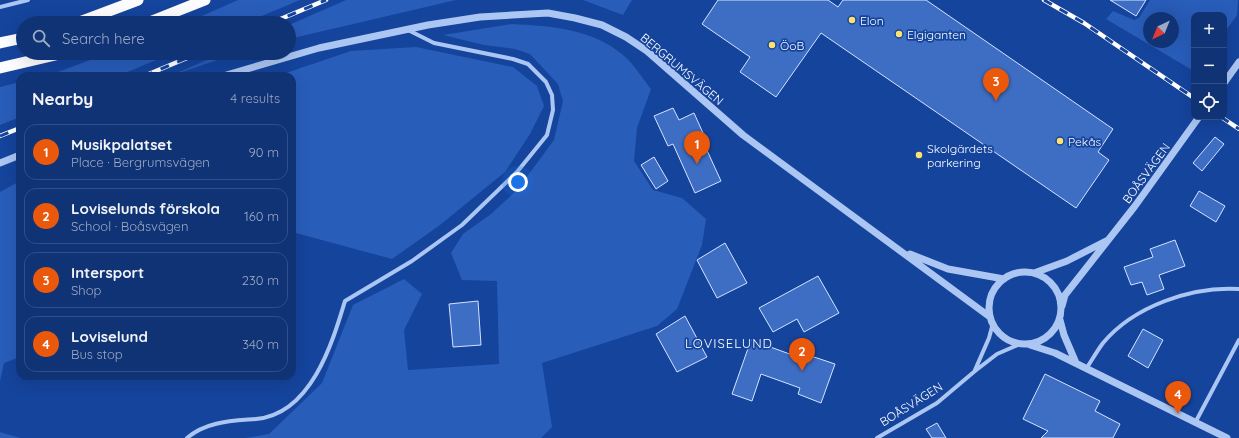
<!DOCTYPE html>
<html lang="en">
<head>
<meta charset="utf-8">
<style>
  body { margin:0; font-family:Quicksand,sans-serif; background:#1e3f7e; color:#f1f3f6 }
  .controls { position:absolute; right:12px; top:12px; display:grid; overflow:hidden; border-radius:8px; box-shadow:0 4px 16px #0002 }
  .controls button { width:36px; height:36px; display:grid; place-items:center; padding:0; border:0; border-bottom:1px solid #304e88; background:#103376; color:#f1f3f6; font:20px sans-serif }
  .compass { position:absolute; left:1143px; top:12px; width:36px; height:36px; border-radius:50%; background:#103376; box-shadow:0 4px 16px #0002; rotate:223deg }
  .you { position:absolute; left:518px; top:182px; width:14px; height:14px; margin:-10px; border:3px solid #fff; border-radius:50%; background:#1a73e8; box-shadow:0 0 0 6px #1a73e833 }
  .badge { display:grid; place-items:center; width:26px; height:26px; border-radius:50%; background:#ea580c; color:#fff; font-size:13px; font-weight:700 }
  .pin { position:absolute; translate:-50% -33px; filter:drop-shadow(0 1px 2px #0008) }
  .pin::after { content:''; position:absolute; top:21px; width:14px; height:12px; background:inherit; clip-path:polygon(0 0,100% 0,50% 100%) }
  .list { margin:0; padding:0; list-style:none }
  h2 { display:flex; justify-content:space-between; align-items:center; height:52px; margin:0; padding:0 16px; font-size:17px }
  h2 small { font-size:13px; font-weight:400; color:#9caac5 }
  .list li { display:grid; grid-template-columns:26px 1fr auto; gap:12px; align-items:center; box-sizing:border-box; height:56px; margin:0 8px 8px; padding:0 8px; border:1px solid #304e88; border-radius:12px }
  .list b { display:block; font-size:15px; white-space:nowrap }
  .list p { margin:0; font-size:13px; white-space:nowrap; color:#9caac5 }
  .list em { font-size:13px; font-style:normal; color:#9caac5 }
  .icon { flex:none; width:22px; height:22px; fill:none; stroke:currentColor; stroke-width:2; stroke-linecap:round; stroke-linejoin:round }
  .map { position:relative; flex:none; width:1239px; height:438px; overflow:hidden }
  .search { position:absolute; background:#103376; box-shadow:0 4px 16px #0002; left:16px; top:16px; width:280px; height:44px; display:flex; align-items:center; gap:10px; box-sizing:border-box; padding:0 14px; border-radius:22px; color:#9caac5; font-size:15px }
  .panel { position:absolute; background:#103376; box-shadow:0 4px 16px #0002; left:16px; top:72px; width:280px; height:308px; border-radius:12px }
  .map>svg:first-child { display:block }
  .green { fill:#285dba; fill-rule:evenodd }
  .building { fill:#3e6ec3; stroke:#d4e3fd }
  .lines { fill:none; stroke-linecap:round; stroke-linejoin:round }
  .minor { stroke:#acc6f3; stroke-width:4 }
  .tertiary { stroke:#acc6f3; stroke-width:7 }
  .trunk { stroke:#fcfcff; stroke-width:11 }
  .rail-casing { stroke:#fff; stroke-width:4.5 }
  .rail { stroke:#15449d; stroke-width:3; stroke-dasharray:9; stroke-linecap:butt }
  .poi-dot { fill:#ffe26e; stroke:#15449d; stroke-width:1.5 }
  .labels { text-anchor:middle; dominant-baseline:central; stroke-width:3.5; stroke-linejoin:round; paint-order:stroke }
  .poi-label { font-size:12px; fill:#fff; stroke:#15449d; text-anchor:start }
  .street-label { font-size:12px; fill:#fff; stroke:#15449d }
  .neighbourhood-label { font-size:13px; letter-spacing:1px; fill:#fff; stroke:#15449d }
</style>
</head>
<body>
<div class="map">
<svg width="1239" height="438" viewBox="0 0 1239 438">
  <rect width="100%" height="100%" fill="#15449d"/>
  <path class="green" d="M 238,0 L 300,0 L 245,23 L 186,23 Z
    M 346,0 L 456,0 L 289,39 L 289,25 Z
    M 583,0 L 632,0 L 623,15 Z
    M 1150,0 L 1238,0 L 1237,15 L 1224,33 L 1224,15 L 1194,15 L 1194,68 L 1192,70 L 1106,19 L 1113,11 L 1134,20 L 1139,18 ZM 1149,18 L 1173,18 L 1173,42 L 1149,42 Z
    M 512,24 C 551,26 593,29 623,55 C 634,64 642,78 651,89 L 637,128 L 634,161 L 653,190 L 682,198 L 706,219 L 702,245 L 677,309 L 657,326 L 542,363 L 552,427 L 541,438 L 246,438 L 269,434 L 322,383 L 353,305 L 404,279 L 422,294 L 404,330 L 408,370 L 499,364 L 497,281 L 462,280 L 451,253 L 463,234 L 491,214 L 517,190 L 554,140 L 563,101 L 558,84 L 530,54 L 515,49 L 484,45 L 443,35 Z
    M 416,47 L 513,67 L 537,86 L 544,106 L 530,134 L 505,172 L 440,225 L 392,259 L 292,232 L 292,76 L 277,76 L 351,51 Z
    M 109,53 L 173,53 L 118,76 L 47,76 Z
    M 223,53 L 238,53 L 170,76 Z
    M 20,82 L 20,117 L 0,125 L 0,87 Z
    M 20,181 L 20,357 L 4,363 L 0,381 L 0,192 Z
    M 0,432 L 20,438 L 0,438 Z"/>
  <path class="building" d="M 718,0 L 828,0 L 838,7 L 843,0 L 926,0 L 1113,129 L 1098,152 L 1109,160 L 1076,208 L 821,33 L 776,97 L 740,72 L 750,57 L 702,24 Z
    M 1110,0 L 1146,0 L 1136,16 Z
    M 673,108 L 679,120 L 694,113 L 703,133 L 700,135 L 721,181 L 695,193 L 673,144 L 668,146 L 654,116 Z
    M 1215,137 L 1224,144 L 1202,171 L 1193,163 Z
    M 654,157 L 668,181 L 656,189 L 641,165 Z
    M 1199,191 L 1225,206 L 1216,222 L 1190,206 Z
    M 1175,240 L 1185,266 L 1159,275 L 1164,289 L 1147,295 L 1142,282 L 1131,285 L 1124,267 L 1153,257 L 1150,249 Z
    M 725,243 L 747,283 L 717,298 L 697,260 Z
    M 818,276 L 839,313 L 804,332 L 797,319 L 773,332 L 759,308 Z
    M 478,301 L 481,345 L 453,347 L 449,304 Z
    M 685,316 L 707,357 L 677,372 L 656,334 Z
    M 1143,329 L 1163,340 L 1148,368 L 1128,356 Z
    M 751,340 L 809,361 L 811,356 L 835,364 L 821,403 L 798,394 L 800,388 L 761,374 L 752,401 L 732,394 Z
    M 1045,374 L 1100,401 L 1095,411 L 1120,424 L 1113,438 L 1041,438 L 1048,431 L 1023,419 Z
    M 937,423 L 946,438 L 932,438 L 926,429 Z"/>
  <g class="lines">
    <path class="minor" d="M 0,7 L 28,0
      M 1086,369 C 1092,360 1097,351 1103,343 C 1134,306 1192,286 1239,289
      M 975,370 L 989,338 L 993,323
      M 1195,423 L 1239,340
      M 187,438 C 207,421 232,421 256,419 C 311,414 332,344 345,301 L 412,261 L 462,225 L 517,172 L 547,135 L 553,110 L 552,95 L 546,82 L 528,64 L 513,59 L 434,43 L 408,30
      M 877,438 L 937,403 L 975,371 L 997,354 L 1020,344"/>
    <path class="tertiary" d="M 223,76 L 319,48 L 428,25 L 480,17 L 548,13 L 575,18 L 602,25 L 626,37 L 647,51 L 743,135 L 990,317
      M 1224,83 L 1239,62
      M 0,163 L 20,155
      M 910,254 L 948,269 L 1004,279
      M989 308a36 36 0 1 1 72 0a36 36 0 1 1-72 0Z
      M 1034,273 L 1067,261 L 1106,241
      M 1062,306 L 1065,295 L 1135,206 L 1199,117
      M 1060,320 L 1064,335 L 1076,363
      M 1030,345 L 1055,353 L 1227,438"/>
    <path class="trunk" d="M 77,23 L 138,0
      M 147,23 L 205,0
      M 0,43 L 23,38
      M 0,68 L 64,53"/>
    <defs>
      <path id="rail" d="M 1044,0 L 1084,23 L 1194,98
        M 271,23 L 326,0
        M 144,76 L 199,53
        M 1221,117 L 1239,129
        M 0,136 L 20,128"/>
    </defs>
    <use href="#rail" class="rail-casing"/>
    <use href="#rail" class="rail"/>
  </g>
  <g class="poi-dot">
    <circle cx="852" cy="20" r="4"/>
    <circle cx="899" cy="34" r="4"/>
    <circle cx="772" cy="45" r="4"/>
    <circle cx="1060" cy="141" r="4"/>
    <circle cx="919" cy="155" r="4"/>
  </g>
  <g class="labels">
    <g class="poi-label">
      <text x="860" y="20">Elon</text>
      <text x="907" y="34">Elgiganten</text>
      <text x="780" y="45">ÖoB</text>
      <text x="1068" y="141">Pekås</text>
      <text x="927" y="148">Skolgärdets<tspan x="927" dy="14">parkering</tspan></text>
    </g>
    <g class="street-label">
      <text transform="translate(682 69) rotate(40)">BERGRUMSVÄGEN</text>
      <text transform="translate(1146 173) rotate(-54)">BOÅSVÄGEN</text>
      <text transform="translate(911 404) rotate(-32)">BOÅSVÄGEN</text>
    </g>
    <g class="neighbourhood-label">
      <text x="729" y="343">LOVISELUND</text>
    </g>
  </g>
</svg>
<div class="controls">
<button>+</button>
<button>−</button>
<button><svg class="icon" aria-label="locate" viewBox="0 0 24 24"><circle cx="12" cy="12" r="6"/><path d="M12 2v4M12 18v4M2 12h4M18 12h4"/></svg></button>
</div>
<svg class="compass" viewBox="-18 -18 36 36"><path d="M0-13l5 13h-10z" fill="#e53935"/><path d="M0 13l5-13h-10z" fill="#9caac5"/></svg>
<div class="you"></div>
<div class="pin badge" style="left:697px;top:164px">1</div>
<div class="pin badge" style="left:802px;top:371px">2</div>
<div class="pin badge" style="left:996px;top:101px">3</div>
<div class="pin badge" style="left:1178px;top:414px">4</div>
<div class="search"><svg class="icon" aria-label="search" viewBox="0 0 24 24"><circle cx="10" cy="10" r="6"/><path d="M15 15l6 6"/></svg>Search here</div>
<section class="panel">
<h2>Nearby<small>4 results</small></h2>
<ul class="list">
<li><span class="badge">1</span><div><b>Musikpalatset</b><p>Place · Bergrumsvägen</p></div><em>90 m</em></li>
<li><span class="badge">2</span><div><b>Loviselunds förskola</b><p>School · Boåsvägen</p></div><em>160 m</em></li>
<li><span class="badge">3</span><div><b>Intersport</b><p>Shop</p></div><em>230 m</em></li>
<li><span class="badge">4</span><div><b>Loviselund</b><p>Bus stop</p></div><em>340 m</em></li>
</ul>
</section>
</div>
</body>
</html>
